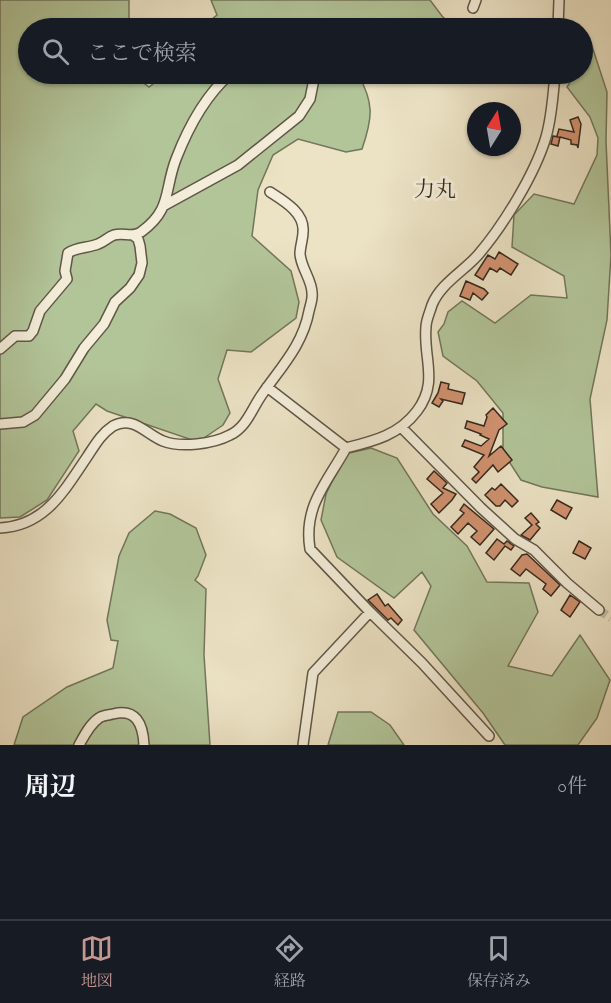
<!DOCTYPE html>
<html lang="ja">
<head>
<meta charset="utf-8">
<style>
  body { margin:0; font-family:"IM FELL English","Noto Serif JP",serif; background:#20242c; color:#f1f3f6 }
  .compass { position:absolute; left:467px; top:102px; width:54px; height:54px; border-radius:50%; background:#171b24; box-shadow:0 2px 4px #0004; rotate:11deg }
  .list { margin:0; padding:0; list-style:none }
  h2 { display:flex; justify-content:space-between; align-items:center; height:78px; margin:0; padding:0 24px; font-size:26px }
  h2 small { font-size:20px; font-weight:400; color:#9ea1a6 }
  .icon { flex:none; width:33px; height:33px; fill:none; stroke:currentColor; stroke-width:2; stroke-linecap:round; stroke-linejoin:round }
  .map { position:relative; flex:none; width:611px; height:745px; overflow:hidden }
  .search { position:absolute; background:#171b24; box-shadow:0 2px 4px #0004; left:18px; right:18px; top:18px; height:66px; display:flex; align-items:center; gap:15px; box-sizing:border-box; padding:0 21px; border-radius:33px; color:#9ea1a6; font-size:22px }
  .sheet { height:174px; background:#171b24 }
  nav { display:flex; justify-content:space-around; align-items:center; box-sizing:border-box; height:84px; border-top:2px solid #363941; background:#171b24; font-size:16px; color:#9ea1a6 }
  nav a { display:grid; justify-items:center; gap:3px }
  nav .on { color:#c59692 }
  .map>svg:first-child { display:block }
  .green { fill:#b2c599; stroke:#72765c; stroke-width:1.5 }
  .building { fill:#d29270; stroke:#33271e; stroke-width:1.5 }
  .lines { fill:none; stroke-linecap:round; stroke-linejoin:round }
  .minor-tunnel { stroke:#c7bda4; stroke-width:9; stroke-dasharray:9 4.5; stroke-linecap:butt }
  .minor-casing { stroke:#615648; stroke-width:12 }
  .minor { stroke:#f3edd9; stroke-width:9 }
  .labels { text-anchor:middle; dominant-baseline:central; stroke-width:6; stroke-linejoin:round; paint-order:stroke }
  .quarter-label { font-size:21px; fill:#33271e; stroke:#f3edd9 }
</style>
</head>
<body>
<div class="map">
<svg width="611" height="745" viewBox="0 0 611 745">
  <rect width="100%" height="100%" fill="#ece3c5"/>
  <filter id="stains"><feTurbulence type="fractalNoise" baseFrequency=".00333" numOctaves="4"/><feColorMatrix values="0 0 0 0 .2 0 0 0 0 .09 0 0 0 0 .02 0 0 0 .5 -.17"/></filter>
  <radialGradient id="worn" r=".72"><stop offset=".6" stop-color="#630" stop-opacity="0"/><stop offset="1" stop-color="#630" stop-opacity=".3"/></radialGradient>
  <path class="green" d="M 0,0 L 129,0 L 129,28 L 28,28 L 28,74 L 132,74 L 149,87 L 158,80 L 155,78 L 159,74 L 358,74 C 374,103 373,117 362,149 L 346,152 L 298,139 L 273,155 L 258,190 L 252,236 L 291,271 L 299,302 L 296,318 L 251,352 L 227,350 L 218,379 L 230,413 L 223,425 L 198,442 L 107,411 L 96,404 L 73,431 L 79,451 L 47,500 L 20,517 L 0,518 Z
    M 211,0 L 430,0 L 442,16 L 454,28 L 201,28 L 217,15 Z
    M 591,43 L 607,92 L 606,141 L 611,255 L 607,320 L 590,399 L 598,497 L 542,487 L 521,480 L 503,452 L 503,413 L 477,381 L 443,356 L 438,332 L 444,324 L 448,312 L 462,301 L 495,323 L 531,295 L 567,298 L 564,276 L 512,247 L 514,215 L 534,194 L 574,204 L 597,155 L 598,138 L 590,117 L 567,87 L 575,74 L 582,74 L 583,59 Z
    M 371,448 L 397,458 L 433,514 L 467,546 L 487,582 L 529,583 L 538,612 L 508,666 L 552,676 L 580,635 L 610,680 L 597,718 L 578,745 L 505,745 L 483,713 L 414,630 L 431,586 L 422,572 L 394,598 L 337,557 L 321,520 L 326,494 L 345,454 Z
    M 155,511 L 170,514 L 196,528 L 206,555 L 198,576 L 195,580 L 206,589 L 204,655 L 210,745 L 14,745 L 23,717 L 67,687 L 113,668 L 118,641 L 111,640 L 107,620 L 119,556 L 129,533 Z
    M 338,712 L 371,712 L 390,725 L 404,745 L 328,745 Z"/>
  <path class="building" d="M 578,117 L 581,124 L 578,148 L 577,145 L 571,144 L 571,140 L 560,137 L 558,146 L 551,144 L 553,136 L 558,137 L 557,136 L 559,129 L 574,132 L 570,120 Z
    M 499,252 L 518,264 L 511,275 L 500,268 L 497,272 L 490,268 L 483,280 L 475,275 L 488,255 L 495,259 Z
    M 466,281 L 484,289 L 488,293 L 482,300 L 473,293 L 470,300 L 460,296 Z
    M 441,382 L 449,384 L 448,389 L 465,393 L 462,404 L 441,399 L 443,401 L 439,407 L 432,403 L 438,393 Z
    M 493,408 L 507,424 L 499,430 L 489,456 L 501,446 L 512,460 L 498,472 L 493,465 L 476,483 L 472,479 L 479,472 L 474,467 L 484,455 L 462,446 L 465,440 L 481,446 L 489,439 L 480,435 L 481,434 L 465,428 L 467,421 L 484,426 L 487,417 L 486,415 Z
    M 434,471 L 447,483 L 443,488 L 456,494 L 452,500 L 439,513 L 431,504 L 443,493 L 427,479 Z
    M 501,484 L 518,501 L 512,507 L 505,500 L 500,506 L 496,506 L 485,495 L 492,488 L 495,490 Z
    M 557,500 L 572,508 L 566,519 L 551,510 Z
    M 464,504 L 494,529 L 480,545 L 471,537 L 477,531 L 468,523 L 458,534 L 451,527 L 464,513 L 460,510 Z
    M 531,513 L 539,522 L 536,524 L 540,528 L 530,540 L 521,535 L 532,525 L 525,518 Z
    M 497,539 L 504,544 L 507,541 L 514,546 L 511,550 L 505,546 L 494,560 L 486,553 Z
    M 579,541 L 591,548 L 585,559 L 573,553 Z
    M 527,554 L 560,585 L 551,596 L 543,589 L 546,584 L 526,569 L 520,576 L 511,569 L 522,555 Z
    M 377,594 L 385,606 L 388,604 L 402,620 L 398,625 L 391,618 L 388,620 L 368,600 Z
    M 570,595 L 580,602 L 570,617 L 561,610 Z"/>
  <g class="lines">
    <path class="minor-tunnel" d="M 599,610 L 611,618"/>
    <defs>
      <path id="minor" d="M 473,8 L 476,0
        M 558,28 L 559,0
        M 165,205 L 238,165 L 299,116 L 310,99 L 315,74
        M 0,349 L 15,336 L 29,336 L 33,331 L 40,311 L 67,279 L 65,271 L 68,253 C 77,247 88,248 98,244 C 104,242 108,237 114,235 C 123,232 133,238 141,232 C 172,210 164,190 176,159 C 188,128 205,96 230,74
        M 267,387 L 346,448
        M 0,424 L 23,422 L 35,415 L 65,379 L 84,348 L 104,324 L 115,302 L 130,288 L 139,275 L 142,263 L 140,246 L 138,239 L 133,235
        M 401,427 L 481,508 L 515,539 L 534,550 L 567,583 L 599,610
        M 0,528 C 45,526 64,491 87,457 C 95,445 101,434 113,426 C 133,415 146,434 163,441 C 181,448 213,444 230,435 C 247,427 252,408 263,393 C 282,366 303,344 309,311 C 310,306 313,299 312,293 C 312,280 301,268 300,254 C 300,247 303,239 303,232 C 305,213 284,201 270,192
        M 489,736 L 422,663 L 370,612 L 310,549 C 303,506 327,483 346,448 C 374,441 399,435 417,411 C 439,382 423,358 426,327 C 426,320 430,312 432,305 C 440,284 464,271 478,255 C 503,226 535,174 546,137 C 552,116 553,95 555,74
        M 79,745 C 84,736 90,724 99,718 C 103,715 109,715 113,714 C 136,708 143,724 144,745
        M 303,745 L 313,673 L 370,612"/>
    </defs>
    <use href="#minor" class="minor-casing"/>
    <use href="#minor" class="minor"/>
  </g>
  <g class="labels">
    <g class="quarter-label">
      <text x="435" y="190">力丸</text>
    </g>
  </g>
  <rect width="100%" height="100%" filter="url(#stains)"/>
  <rect width="100%" height="100%" fill="url(#worn)"/>
</svg>
<svg class="compass" viewBox="-18 -18 36 36"><path d="M0-13l5 13h-10z" fill="#e53935"/><path d="M0 13l5-13h-10z" fill="#9ea1a6"/></svg>
<div class="search"><svg class="icon" aria-label="search" viewBox="0 0 24 24"><circle cx="10" cy="10" r="6"/><path d="M15 15l6 6"/></svg>ここで検索</div>
</div>
<section class="sheet">
<h2>周辺<small>0件</small></h2>
<ul class="list">
</ul>
</section>
<nav>
<a class="on"><svg class="icon" aria-label="map" viewBox="0 0 24 24"><path d="M3 6l6-2 6 2 6-2v14l-6 2-6-2-6 2zM9 4v14M15 6v14"/></svg>地図</a>
<a><svg class="icon" aria-label="directions" viewBox="0 0 24 24"><path d="M12 3l9 9-9 9-9-9zM9 14v-3h6M13 9l2 2-2 2"/></svg>経路</a>
<a><svg class="icon" aria-label="saved" viewBox="0 0 24 24"><path d="M7 4h10v16l-5-4-5 4z"/></svg>保存済み</a>
</nav>
</body>
</html>
